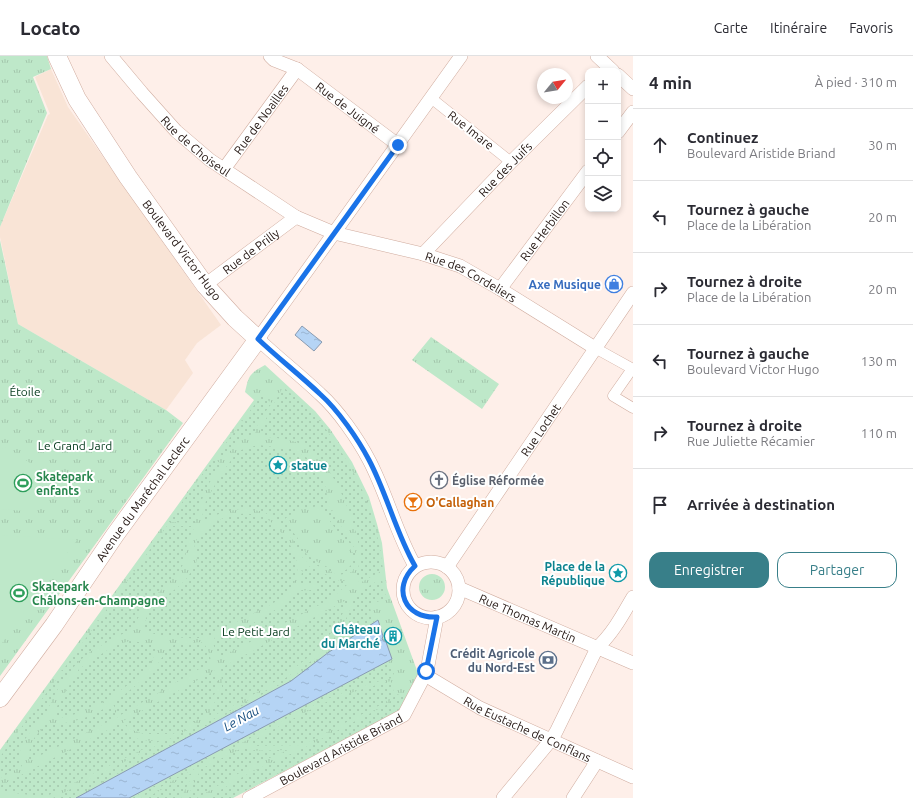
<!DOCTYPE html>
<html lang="fr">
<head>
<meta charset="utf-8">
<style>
  body { margin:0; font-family:Ubuntu,sans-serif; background:#f2f2f3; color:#2b2b33 }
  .controls { position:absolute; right:12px; top:12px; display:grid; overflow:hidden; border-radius:8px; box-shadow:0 2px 6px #0003 }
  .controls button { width:36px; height:36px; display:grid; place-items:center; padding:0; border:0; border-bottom:1px solid #e1e1e2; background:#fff; color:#2b2b33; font:20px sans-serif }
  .compass { position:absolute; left:537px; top:12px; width:36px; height:36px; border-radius:50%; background:#fff; box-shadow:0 2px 6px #0003; rotate:60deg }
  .stop { position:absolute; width:12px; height:12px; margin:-9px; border:3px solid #1a73e8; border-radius:50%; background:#fff }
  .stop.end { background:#1a73e8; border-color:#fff; box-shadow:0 1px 4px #0008 }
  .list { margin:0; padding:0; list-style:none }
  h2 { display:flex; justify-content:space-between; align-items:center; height:52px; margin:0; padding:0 16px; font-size:17px }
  h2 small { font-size:13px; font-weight:400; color:#7c7c81 }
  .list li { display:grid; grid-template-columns:26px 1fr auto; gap:12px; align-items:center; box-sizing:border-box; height:72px; padding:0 16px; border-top:1px solid #e1e1e2 }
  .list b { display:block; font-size:15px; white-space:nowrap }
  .list p { margin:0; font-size:13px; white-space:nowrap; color:#7c7c81 }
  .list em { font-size:13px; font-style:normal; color:#7c7c81 }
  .actions { display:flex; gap:8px; padding:12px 16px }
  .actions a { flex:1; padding:9px 0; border:1px solid #387f89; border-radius:12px; text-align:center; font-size:14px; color:#387f89 }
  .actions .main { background:#387f89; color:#fff }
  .icon { flex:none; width:22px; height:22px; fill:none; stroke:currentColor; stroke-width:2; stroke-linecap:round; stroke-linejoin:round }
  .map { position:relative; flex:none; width:633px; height:742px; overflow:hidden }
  header { display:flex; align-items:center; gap:24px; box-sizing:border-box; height:56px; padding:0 20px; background:#fff; border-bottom:1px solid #e1e1e2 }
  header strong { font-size:19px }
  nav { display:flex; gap:22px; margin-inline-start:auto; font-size:14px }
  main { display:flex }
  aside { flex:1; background:#fff }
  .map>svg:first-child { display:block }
  .education { fill:#f9e4d6 }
  .grass { fill:url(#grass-tufts) }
  .garden { fill:url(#garden-dots); fill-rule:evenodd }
  .pitch { fill:#bee8c9 }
  .water { fill:url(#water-ripples); stroke:#899bb1 }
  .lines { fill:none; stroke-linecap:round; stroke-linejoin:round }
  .pedestrian-casing { stroke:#d0ac9f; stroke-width:11 }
  .minor-casing { stroke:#d0ac9f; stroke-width:14 }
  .secondary-casing { stroke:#d0ac9f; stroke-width:19 }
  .pedestrian { stroke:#fff; stroke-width:10 }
  .minor { stroke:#fff; stroke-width:13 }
  .secondary { stroke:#fff; stroke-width:18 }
  .route { stroke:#1a73e8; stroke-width:5 }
  .labels { text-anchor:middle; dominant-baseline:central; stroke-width:4; stroke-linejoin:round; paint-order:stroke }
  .street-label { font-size:12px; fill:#221511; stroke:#fff }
  .shop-label { font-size:12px; font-weight:bold; fill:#366cbe; stroke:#fff; text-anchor:end }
  .park-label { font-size:12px; fill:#03381b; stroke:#fff }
  .culture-label { font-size:12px; font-weight:bold; fill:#0d838f; stroke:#fff; text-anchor:end }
  .leisure-label { font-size:12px; font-weight:bold; fill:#27864d; stroke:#fff; text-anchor:start }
  .worship-label { font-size:12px; font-weight:bold; fill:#5b616d; stroke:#fff; text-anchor:start }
  .food-label { font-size:12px; font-weight:bold; fill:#c56008; stroke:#fff; text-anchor:start }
  .service-label { font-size:12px; font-weight:bold; fill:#4e5e75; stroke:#fff; text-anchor:end }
  .water-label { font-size:13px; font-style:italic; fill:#1a5082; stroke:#fff }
</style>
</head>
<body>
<header>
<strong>Locato</strong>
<nav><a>Carte</a><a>Itinéraire</a><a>Favoris</a></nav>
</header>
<main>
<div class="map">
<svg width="633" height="742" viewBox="0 0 633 742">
  <defs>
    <pattern id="grass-tufts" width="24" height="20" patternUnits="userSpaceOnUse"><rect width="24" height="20" fill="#bee8c9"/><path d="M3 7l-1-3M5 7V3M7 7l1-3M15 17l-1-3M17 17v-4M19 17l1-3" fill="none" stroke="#a3c6ac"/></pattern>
    <pattern id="garden-dots" width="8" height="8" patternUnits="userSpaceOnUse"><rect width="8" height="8" fill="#bee8c9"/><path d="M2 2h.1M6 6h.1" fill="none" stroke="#a3c6ac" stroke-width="1.8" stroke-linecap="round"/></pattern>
    <pattern id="water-ripples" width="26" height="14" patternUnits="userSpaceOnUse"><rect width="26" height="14" fill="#b5d4f5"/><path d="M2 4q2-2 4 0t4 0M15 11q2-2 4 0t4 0" fill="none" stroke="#9bb5d1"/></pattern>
  </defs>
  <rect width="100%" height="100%" fill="#feefe9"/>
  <path class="education" d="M 51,13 L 68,51 L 221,269 L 197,287 L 185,304 L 193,317 L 166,354 L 18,268 L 0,181 L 0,171 L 48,59 L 50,58 L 35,21 Z"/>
  <path class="grass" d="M 0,0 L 47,0 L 51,13 L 33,21 L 47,57 L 0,171 Z
    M 0,184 L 18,268 L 166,354 L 183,367 L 0,620 Z
    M 431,281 L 499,328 L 482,353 L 412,304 Z
    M 265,309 L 315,355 L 330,373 L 352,406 L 369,441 L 377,468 L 382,487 L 387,532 L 419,620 L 401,654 L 233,742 L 0,742 L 0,694 L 254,344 L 245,336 C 249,319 249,318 265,309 Z
    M419 531a13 13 0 1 1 26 0a13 13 0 1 1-26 0Z"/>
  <path class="garden" d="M 283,331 C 293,340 304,348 313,357 C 333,380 358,420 368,448 C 376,470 380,491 383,514 L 360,527 L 356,521 C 357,515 360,507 360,500 C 359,471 332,404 306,390 C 292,383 276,382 261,380 L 260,374 Z
    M 261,340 L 272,347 L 259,364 L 255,377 L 245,381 L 223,402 L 217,399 Z
    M 258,389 L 291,393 L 309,403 L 319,416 L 326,432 L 328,449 L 355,493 L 356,504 L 355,511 L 352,516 L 339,519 L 304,504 L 293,484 L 277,465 L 264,456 L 245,452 L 224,456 L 201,465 L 206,445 L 221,418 L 238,395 ZM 319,450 L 353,497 L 353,507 L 346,514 L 339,515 L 336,515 L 319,507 L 307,499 L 297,481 L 287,469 L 285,463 C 294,454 307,452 319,450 Z
    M 214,402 L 221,408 L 205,434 L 195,467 L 168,466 Z
    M 239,458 C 260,456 270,462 283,479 C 301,501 305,526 278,544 C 270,550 261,553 252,558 C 242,563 232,568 222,573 C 216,576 212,579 205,581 C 192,584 179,581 166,580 C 157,578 150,579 144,571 C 149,542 174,541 189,519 C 192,515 197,508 197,502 C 197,502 195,497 195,497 C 193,489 197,482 201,477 C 211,465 224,461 239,458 Z
    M 167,470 L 195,470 L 187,486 L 185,505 L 178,517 L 152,543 L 141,557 L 131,574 L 116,581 L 90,596 L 77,607 L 66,621 L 56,636 L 45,659 L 33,672 L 21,689 L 20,705 L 22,710 L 0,722 L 0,701 Z
    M 304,508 L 340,525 L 346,525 L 348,528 L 334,540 L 321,548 L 258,581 L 244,576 L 242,574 L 288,546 L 294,535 L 312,534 L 316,532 L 316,528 L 310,527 L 299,529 Z
    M 382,522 L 383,533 L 387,542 L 369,549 L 374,566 L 336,589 L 290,623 L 204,671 L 202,668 L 224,658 L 270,632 L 316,602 L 335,581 L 346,563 L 356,538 Z
    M 348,543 C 347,550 343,556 340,563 C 315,608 259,636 215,659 L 210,660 L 209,658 L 222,631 L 221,612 Z
    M 227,578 L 237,579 L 254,584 L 222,600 L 215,593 L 213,587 L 215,581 Z
    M 129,585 L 157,588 L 156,596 L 150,608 L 132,626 L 107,644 L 88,653 L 65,662 L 54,659 L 56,652 L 79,613 L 112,591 Z
    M 201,586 C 208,590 210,599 211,606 L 119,660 L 113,648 L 153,615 L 169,591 L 177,588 Z
    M 389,605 L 394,618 L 391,620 L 392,622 C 329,636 276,668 220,699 L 218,694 Z
    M 216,614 L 218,625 L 216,635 L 206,655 L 199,663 L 173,678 L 144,678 L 132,674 L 126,670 L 123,665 Z
    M 391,625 L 394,637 L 386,646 L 302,689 L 253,690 L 252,689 L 253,685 L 261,680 C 286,667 311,652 338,641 C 355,635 373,630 391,625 Z
    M 396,638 L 408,641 L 400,654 L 231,742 L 207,742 L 251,716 L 304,692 L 388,648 Z
    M 111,648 L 118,661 L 29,705 C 29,685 34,682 46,668 C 69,669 93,661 111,648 Z
    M 119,668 C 129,684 143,685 160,685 L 45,741 L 0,735 L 0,730 Z
    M 199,668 L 202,673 L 72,742 L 53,742 Z
    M 244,691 L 249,695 L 288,694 L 251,710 L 197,742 L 187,742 L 201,713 Z
    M 215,697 L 217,701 L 140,742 L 132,742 Z
    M 194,716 L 181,742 L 146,742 Z"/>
  <path class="pitch" d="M 6,391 L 45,417 L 46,436 L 24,455 L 0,453 L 0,393 Z
    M 0,479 L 77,484 L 0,590 Z"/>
  <path class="water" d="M 302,270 L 322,286 L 314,295 L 295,279 Z
    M 378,564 L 383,580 L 382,583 L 386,586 L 392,603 L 129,742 L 76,742 L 291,625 L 329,596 Z"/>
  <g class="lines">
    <defs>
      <path id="pedestrian" d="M 431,42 L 511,106
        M 595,292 L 633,313
        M 632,313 L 613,340 L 633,352"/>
      <g id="minor">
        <path id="s1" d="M 111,0 L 142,37 L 176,75 L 210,104 L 296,161 L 334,177 L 423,198 L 460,210 L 500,233 L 595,292"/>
        <path id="s2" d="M 270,0 L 274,4 L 297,13 L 398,89"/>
        <path d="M 597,0 L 613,15"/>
        <path d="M 618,19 L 633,33"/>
        <path d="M 618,76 L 633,56"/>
        <path id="s3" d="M 224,113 L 297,13"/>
        <path id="s4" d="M 423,198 L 511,106 L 588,30"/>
        <path id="s5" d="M 205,229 L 296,161"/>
        <path id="s6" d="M 500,233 L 588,115"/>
        <circle cx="431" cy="534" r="28"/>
        <path d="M 415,510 C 396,477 387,438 369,404 C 358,383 338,354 320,338 C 300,319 278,302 258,283 L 461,0"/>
        <path id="s7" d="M 447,511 L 633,237"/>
        <path id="s8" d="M 459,532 L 633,607"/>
        <path id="s9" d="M 425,619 L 480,652 L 633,721"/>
        <path id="s10" d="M 249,742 L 404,659 L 427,615 L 437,561"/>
        <path d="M 503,742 L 551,684 L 556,676 L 597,592 C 613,577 622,560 633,541"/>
        <path d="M 573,742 L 597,705"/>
      </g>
      <g id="secondary">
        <path id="s11" d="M 0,642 L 54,569 L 115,479 L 258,283 L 235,262 L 205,229 L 128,121 L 77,43 L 57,0"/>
      </g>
    </defs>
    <use href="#pedestrian" class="pedestrian-casing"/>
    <use href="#minor" class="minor-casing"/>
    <use href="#secondary" class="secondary-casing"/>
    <use href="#pedestrian" class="pedestrian"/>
    <use href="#minor" class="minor"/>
    <use href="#secondary" class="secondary"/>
  </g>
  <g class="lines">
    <path class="route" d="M 398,89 L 258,283 C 278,302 300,319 320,338 C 338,354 358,383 369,404 C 387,438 396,477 415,510 C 391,532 405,563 437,561 L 426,615"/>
  </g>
  <defs>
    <symbol id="shop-ring" viewBox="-11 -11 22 22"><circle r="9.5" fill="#fff" stroke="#3f7fe0" stroke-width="1.5"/><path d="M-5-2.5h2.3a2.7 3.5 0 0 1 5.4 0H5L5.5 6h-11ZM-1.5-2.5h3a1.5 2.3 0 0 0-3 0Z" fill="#3f7fe0"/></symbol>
    <symbol id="sight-ring" viewBox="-11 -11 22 22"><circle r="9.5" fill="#fff" stroke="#0f9aa8" stroke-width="1.5"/><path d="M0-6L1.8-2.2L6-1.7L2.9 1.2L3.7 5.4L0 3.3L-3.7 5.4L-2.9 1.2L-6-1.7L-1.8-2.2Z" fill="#0f9aa8"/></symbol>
    <symbol id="church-ring" viewBox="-11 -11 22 22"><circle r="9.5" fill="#fff" stroke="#6b7280" stroke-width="1.5"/><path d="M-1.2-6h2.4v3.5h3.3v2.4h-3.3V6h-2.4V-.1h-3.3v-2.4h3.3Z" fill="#6b7280"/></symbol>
    <symbol id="stadium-ring" viewBox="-11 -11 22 22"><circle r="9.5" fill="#fff" stroke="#2e9e5b" stroke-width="1.5"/><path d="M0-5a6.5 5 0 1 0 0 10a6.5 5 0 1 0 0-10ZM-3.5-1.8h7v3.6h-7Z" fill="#2e9e5b"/></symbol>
    <symbol id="bar-ring" viewBox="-11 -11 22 22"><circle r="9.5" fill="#fff" stroke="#e8710a" stroke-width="1.5"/><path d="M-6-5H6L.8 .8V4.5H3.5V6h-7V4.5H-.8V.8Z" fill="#e8710a"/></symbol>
    <symbol id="building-ring" viewBox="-11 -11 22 22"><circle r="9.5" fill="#fff" stroke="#0f9aa8" stroke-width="1.5"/><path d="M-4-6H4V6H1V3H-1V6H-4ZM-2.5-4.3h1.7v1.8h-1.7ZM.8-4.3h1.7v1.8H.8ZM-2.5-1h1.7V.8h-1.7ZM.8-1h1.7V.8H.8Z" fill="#0f9aa8"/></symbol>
    <symbol id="bank-ring" viewBox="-11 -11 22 22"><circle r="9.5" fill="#fff" stroke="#5c6f8a" stroke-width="1.5"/><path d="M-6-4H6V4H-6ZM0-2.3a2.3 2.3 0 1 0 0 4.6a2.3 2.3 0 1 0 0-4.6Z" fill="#5c6f8a"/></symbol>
  </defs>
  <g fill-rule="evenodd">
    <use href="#shop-ring" x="604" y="218" width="20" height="20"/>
    <use href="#sight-ring" x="268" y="399" width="20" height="20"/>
    <use href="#church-ring" x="429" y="414" width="20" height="20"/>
    <use href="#stadium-ring" x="13" y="417" width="20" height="20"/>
    <use href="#bar-ring" x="403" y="436" width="20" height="20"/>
    <use href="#sight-ring" x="608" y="507" width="20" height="20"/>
    <use href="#stadium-ring" x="9" y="527" width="20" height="20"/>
    <use href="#building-ring" x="383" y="570" width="20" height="20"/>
    <use href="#bank-ring" x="538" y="594" width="20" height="20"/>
  </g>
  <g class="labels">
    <g class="street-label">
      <text stroke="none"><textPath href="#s2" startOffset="94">Rue de Juigné</textPath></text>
      <text stroke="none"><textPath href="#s3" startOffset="62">Rue de Noailles</textPath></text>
      <text transform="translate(471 74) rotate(38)">Rue Imare</text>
      <text stroke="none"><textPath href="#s1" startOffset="124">Rue de Choiseul</textPath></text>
      <text stroke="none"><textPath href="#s4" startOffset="118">Rue des Juifs</textPath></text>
      <text stroke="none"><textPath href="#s6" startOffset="74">Rue Herbillon</textPath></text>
      <text transform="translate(182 194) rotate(53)">Boulevard Victor Hugo</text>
      <text stroke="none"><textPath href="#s5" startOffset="57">Rue de Prilly</textPath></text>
      <text stroke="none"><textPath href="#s1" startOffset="433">Rue des Cordeliers</textPath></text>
      <text stroke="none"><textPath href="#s7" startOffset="166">Rue Lochet</textPath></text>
      <text stroke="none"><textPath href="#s11" startOffset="245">Avenue du Maréchal Leclerc</textPath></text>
      <text stroke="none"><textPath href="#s8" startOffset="75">Rue Thomas Martin</textPath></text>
      <text stroke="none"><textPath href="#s9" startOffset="116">Rue Eustache de Conflans</textPath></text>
      <text stroke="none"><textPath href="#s10" startOffset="104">Boulevard Aristide Briand</textPath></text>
    </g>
    <g class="shop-label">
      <text x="601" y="228">Axe Musique</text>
    </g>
    <g class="park-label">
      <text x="25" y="335">Étoile</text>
      <text x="75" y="389">Le Grand Jard</text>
      <text x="256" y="575">Le Petit Jard</text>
    </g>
    <g class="culture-label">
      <text x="291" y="409" text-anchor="start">statue</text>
      <text x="605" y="510">Place de la<tspan x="605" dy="14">République</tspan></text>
      <text x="380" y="573">Château<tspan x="380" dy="14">du Marché</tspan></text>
    </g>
    <g class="leisure-label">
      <text x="36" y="420">Skatepark<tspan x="36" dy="14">enfants</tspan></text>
      <text x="32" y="530">Skatepark<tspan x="32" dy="14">Châlons-en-Champagne</tspan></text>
    </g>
    <g class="worship-label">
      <text x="452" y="424">Église Réformée</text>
    </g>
    <g class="food-label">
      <text x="426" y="446">O'Callaghan</text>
    </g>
    <g class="service-label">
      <text x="535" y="597">Crédit Agricole<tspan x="535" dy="14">du Nord-Est</tspan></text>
    </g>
    <g class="water-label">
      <text transform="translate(241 662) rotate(-29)">Le Nau</text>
    </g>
  </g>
</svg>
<div class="controls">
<button>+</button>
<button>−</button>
<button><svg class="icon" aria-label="locate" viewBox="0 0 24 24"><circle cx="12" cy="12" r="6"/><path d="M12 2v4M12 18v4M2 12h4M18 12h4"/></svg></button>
<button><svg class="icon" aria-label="layers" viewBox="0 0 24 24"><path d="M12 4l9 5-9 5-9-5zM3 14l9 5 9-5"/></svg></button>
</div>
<svg class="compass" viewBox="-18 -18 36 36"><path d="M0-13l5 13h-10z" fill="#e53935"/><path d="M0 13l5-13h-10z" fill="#7c7c81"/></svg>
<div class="stop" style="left:426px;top:615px"></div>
<div class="stop end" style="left:398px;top:89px"></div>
</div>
<aside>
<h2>4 min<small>À pied · 310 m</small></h2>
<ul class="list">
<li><svg class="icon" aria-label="ahead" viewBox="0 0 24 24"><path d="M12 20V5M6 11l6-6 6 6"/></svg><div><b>Continuez</b><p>Boulevard Aristide Briand</p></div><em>30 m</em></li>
<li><svg class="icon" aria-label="left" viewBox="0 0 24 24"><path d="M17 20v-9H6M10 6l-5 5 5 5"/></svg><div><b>Tournez à gauche</b><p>Place de la Libération</p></div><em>20 m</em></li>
<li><svg class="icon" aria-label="right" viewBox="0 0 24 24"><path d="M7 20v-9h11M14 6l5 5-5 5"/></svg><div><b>Tournez à droite</b><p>Place de la Libération</p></div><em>20 m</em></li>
<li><svg class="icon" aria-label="left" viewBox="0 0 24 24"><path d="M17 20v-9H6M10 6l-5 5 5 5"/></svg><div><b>Tournez à gauche</b><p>Boulevard Victor Hugo</p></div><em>130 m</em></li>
<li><svg class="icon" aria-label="right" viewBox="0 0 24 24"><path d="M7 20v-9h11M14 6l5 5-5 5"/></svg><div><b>Tournez à droite</b><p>Rue Juliette Récamier</p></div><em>110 m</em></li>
<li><svg class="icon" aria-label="arrive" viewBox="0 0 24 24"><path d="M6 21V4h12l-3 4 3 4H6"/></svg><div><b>Arrivée à destination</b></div></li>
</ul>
<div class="actions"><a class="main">Enregistrer</a><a>Partager</a></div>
</aside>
</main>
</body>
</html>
